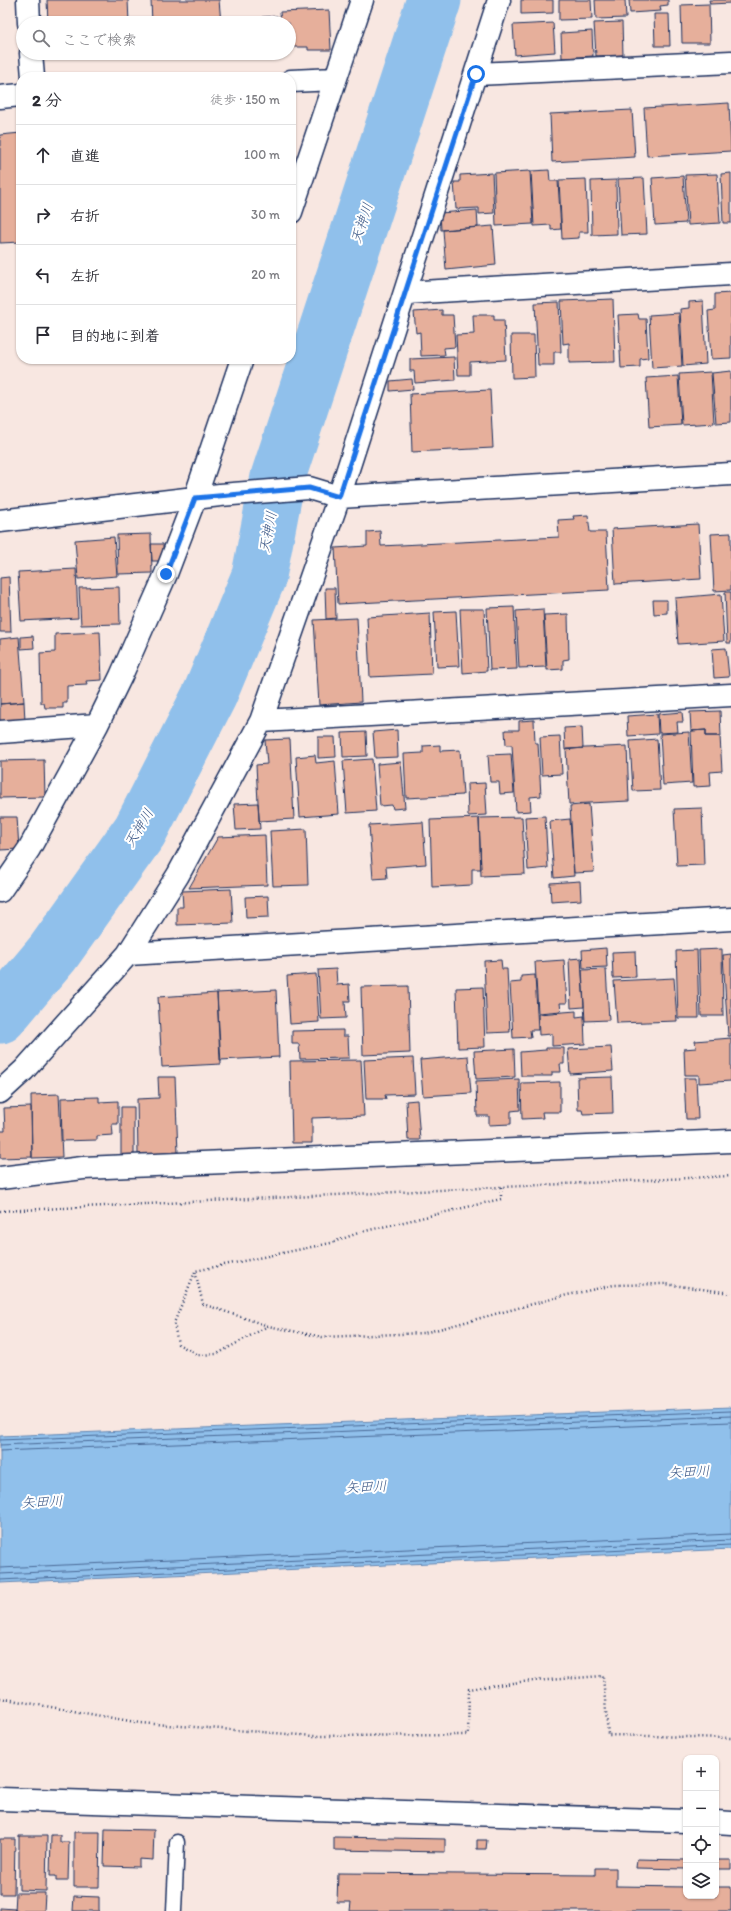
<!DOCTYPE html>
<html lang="ja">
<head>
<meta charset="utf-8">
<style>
  body { margin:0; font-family:Itim,"Klee One",sans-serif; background:#f7f7f7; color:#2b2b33 }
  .controls { position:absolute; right:12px; bottom:12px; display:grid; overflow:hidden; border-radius:8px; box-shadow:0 1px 3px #0004 }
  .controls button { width:36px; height:36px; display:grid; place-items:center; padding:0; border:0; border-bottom:1px solid #e1e1e2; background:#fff; color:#2b2b33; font:20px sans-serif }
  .stop { position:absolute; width:12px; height:12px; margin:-9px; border:3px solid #1a73e8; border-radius:50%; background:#fff }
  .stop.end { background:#1a73e8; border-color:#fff; box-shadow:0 1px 4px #0008 }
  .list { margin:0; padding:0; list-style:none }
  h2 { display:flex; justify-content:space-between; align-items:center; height:52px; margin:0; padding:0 16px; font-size:17px }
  h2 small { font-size:13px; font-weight:400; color:#7c7c81 }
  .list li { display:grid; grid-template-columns:26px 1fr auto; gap:12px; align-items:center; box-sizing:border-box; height:60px; padding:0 16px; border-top:1px solid #e1e1e2 }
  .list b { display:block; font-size:15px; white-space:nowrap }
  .list em { font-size:13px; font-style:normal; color:#7c7c81 }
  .icon { flex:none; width:22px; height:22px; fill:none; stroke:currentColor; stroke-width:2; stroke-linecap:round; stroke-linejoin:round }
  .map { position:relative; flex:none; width:731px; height:1911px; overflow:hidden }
  .search { position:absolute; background:#fff; box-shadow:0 1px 3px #0004; left:16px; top:16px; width:280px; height:44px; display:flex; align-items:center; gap:10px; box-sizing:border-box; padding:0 14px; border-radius:22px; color:#7c7c81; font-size:15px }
  .panel { position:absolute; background:#fff; box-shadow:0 1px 3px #0004; left:16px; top:72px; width:280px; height:292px; border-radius:16px }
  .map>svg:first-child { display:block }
  .water { fill:#90c0eb; stroke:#6186b3 }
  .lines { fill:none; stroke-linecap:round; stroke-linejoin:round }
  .shore { stroke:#4a6996; stroke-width:1 }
  .river { stroke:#90c0eb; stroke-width:55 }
  .building { fill:#e6af9b; stroke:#1b2f5e }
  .lane-casing { stroke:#1b2f5e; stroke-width:17 }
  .street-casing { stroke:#1b2f5e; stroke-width:25 }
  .path { stroke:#1b2f5e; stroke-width:2.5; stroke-dasharray:1 3; stroke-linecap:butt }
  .lane { stroke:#fff; stroke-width:14 }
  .street { stroke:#fff; stroke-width:22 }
  .route { stroke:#1a73e8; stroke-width:5 }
  .labels { text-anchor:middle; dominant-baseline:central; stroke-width:4; stroke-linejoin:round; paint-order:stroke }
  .water-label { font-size:14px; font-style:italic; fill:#3e5a88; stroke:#fff }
</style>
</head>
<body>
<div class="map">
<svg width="731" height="1911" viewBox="0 0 731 1911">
  <rect width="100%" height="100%" fill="#f8e7e1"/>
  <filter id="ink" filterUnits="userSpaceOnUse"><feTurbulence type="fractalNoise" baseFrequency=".025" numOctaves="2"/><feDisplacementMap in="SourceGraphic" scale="8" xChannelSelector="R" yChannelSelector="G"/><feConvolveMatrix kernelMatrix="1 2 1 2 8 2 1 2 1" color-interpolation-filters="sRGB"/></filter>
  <g filter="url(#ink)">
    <path class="water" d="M 731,1407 L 731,1549 L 0,1583 L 0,1436 Z"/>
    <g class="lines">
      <path class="shore" d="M 0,1440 L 731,1411
        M 0,1445 L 731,1416
        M 0,1451 L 731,1422
        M 0,1568 L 731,1534
        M 0,1574 L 731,1540
        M 0,1580 L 731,1545"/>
      <path class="river" d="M 0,1016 L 53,953 L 140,831 L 210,694 L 259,576 L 278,477 L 434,0"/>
    </g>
    <path class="building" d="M 47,0 L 128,0 L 129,23 L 48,23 Z
      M 151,0 L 219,0 L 221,23 L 152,23 Z
      M 521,0 L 553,0 L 553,13 L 521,14 Z
      M 559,0 L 591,0 L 592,19 L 559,20 Z
      M 595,0 L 625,0 L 626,18 L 596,19 Z
      M 629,0 L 668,0 L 668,5 L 660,6 L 661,11 L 630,13 Z
      M 709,0 L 731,0 L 731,3 L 710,4 Z
      M 709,4 L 710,43 L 682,43 L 681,5 Z
      M 329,10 L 331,50 L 308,50 L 308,47 L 289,47 L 289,23 L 281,23 L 280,12 Z
      M 654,14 L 669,14 L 670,46 L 655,46 Z
      M 277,16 L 277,23 L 263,23 L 262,17 Z
      M 622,22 L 623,55 L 596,56 L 594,23 Z
      M 553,23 L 555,52 L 515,55 L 513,25 Z
      M 592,31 L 593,56 L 562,58 L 561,33 Z
      M 90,53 L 111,53 L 90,54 Z
      M 265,53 L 279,53 L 279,58 L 265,59 Z
      M 729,103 L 731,151 L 647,156 L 644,108 Z
      M 632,110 L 635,157 L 552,162 L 550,114 Z
      M 21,133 L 21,242 L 0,243 L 0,135 Z
      M 549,170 L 550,181 L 558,181 L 561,229 L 551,230 L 551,225 L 534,226 L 531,171 Z
      M 530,171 L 533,224 L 496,226 L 494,173 Z
      M 492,173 L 494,213 L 479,214 L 479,208 L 456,209 L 454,182 L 460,182 L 460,175 Z
      M 731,173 L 731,223 L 723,223 L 721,174 Z
      M 717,174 L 720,223 L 688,225 L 685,175 Z
      M 683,176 L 686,223 L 655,225 L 652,178 Z
      M 644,178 L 647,234 L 621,235 L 618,179 Z
      M 586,179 L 588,232 L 579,232 L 579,238 L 562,239 L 559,180 Z
      M 616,180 L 617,234 L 592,235 L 591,181 Z
      M 477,210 L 478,227 L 441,230 L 440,213 Z
      M 493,226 L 496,265 L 446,270 L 443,230 Z
      M 731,293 L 731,358 L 711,359 L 708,311 L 715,310 L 715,294 Z
      M 613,299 L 615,362 L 569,363 L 569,343 L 563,344 L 561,301 Z
      M 703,301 L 706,364 L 683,366 L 680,309 L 689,308 L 689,302 Z
      M 559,302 L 561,352 L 554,352 L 554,365 L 538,365 L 535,303 Z
      M 442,310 L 442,315 L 453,315 L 455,347 L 444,348 L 445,355 L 421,356 L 420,332 L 416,333 L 414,312 Z
      M 679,313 L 682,366 L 652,368 L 649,315 Z
      M 638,314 L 639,319 L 646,319 L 648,358 L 640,359 L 640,367 L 621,368 L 618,315 Z
      M 473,315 L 494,315 L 494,320 L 504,320 L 506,360 L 470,362 L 470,375 L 458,375 L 456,335 L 474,334 Z
      M 511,335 L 534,335 L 535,377 L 512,378 Z
      M 454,357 L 455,380 L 415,383 L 414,371 L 410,371 L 410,359 Z
      M 731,371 L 731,422 L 716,423 L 712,373 Z
      M 711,372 L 714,423 L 682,425 L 679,374 Z
      M 678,376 L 681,425 L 649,427 L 646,378 Z
      M 412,379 L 413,389 L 390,391 L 390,381 Z
      M 490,390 L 493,448 L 412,452 L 410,394 Z
      M 588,515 L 590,532 L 606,532 L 609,590 L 338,604 L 335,548 L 367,546 L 367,532 L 380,531 L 381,546 L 559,537 L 558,520 L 574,519 L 573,516 Z
      M 698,524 L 701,579 L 615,584 L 612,529 Z
      M 731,533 L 731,590 L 714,591 L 711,534 Z
      M 151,534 L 152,573 L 118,574 L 117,535 Z
      M 114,537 L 117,576 L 78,579 L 75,540 Z
      M 151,544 L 163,544 L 163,561 L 152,561 Z
      M 76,569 L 78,618 L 21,621 L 18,572 Z
      M 9,577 L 11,632 L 0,632 L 0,578 Z
      M 119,587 L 120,624 L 81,625 L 79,588 Z
      M 325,588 L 335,588 L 336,618 L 326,619 Z
      M 725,592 L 731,592 L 731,643 L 727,643 Z
      M 721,594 L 724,641 L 678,644 L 675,598 Z
      M 653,600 L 667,600 L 667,613 L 654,614 Z
      M 514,607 L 517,669 L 490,670 L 487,608 Z
      M 460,609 L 484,609 L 487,671 L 463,673 Z
      M 543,609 L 546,667 L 519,668 L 516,611 Z
      M 456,611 L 459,666 L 437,667 L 434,612 Z
      M 430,613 L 432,674 L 370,677 L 367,617 Z
      M 568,614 L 569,659 L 563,660 L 563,669 L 547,670 L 544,615 Z
      M 357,618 L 361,702 L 319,705 L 314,620 Z
      M 100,632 L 102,680 L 86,681 L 87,685 L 67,686 L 67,703 L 63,703 L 63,708 L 45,708 L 44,703 L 41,703 L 40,653 L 55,652 L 55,634 Z
      M 33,636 L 34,648 L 21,649 L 21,637 Z
      M 19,637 L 24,702 L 0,704 L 0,639 Z
      M 726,648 L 729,677 L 714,678 L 712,649 Z
      M 24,702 L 25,721 L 0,723 L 0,704 Z
      M 720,711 L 721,736 L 706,736 L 706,730 L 691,731 L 690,712 Z
      M 682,712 L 683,722 L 677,722 L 678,732 L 659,733 L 658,714 Z
      M 657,714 L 658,734 L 628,736 L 627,716 Z
      M 534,720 L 535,743 L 538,743 L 541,796 L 530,797 L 531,811 L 516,812 L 512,745 L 506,745 L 505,730 L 519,730 L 519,721 Z
      M 582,727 L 583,748 L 565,750 L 564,728 Z
      M 397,730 L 398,757 L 375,758 L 373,732 Z
      M 706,730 L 706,736 L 720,736 L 722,771 L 710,772 L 711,786 L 693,787 L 691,731 Z
      M 366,732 L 367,756 L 343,757 L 342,733 Z
      M 689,732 L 692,783 L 663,785 L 660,734 Z
      M 560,736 L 562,774 L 542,775 L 540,737 Z
      M 318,737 L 335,737 L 336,757 L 318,758 Z
      M 290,739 L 294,819 L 259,821 L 256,765 L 267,764 L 265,740 Z
      M 657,739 L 660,790 L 633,791 L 630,741 Z
      M 440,745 L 440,751 L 460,750 L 463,795 L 406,798 L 404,754 L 423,753 L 423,746 Z
      M 627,746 L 629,801 L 569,804 L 566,749 Z
      M 511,754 L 514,793 L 500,794 L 499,782 L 490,782 L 488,755 Z
      M 315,755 L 316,763 L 335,761 L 339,814 L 300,817 L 296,757 Z
      M 372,759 L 376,811 L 347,813 L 343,761 Z
      M 44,760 L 45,797 L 0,798 L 0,761 Z
      M 401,762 L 405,808 L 393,809 L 392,805 L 380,806 L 377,764 Z
      M 485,783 L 487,815 L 468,816 L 467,784 Z
      M 258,803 L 260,829 L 236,830 L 234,804 Z
      M 589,804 L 594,872 L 574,873 L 570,806 Z
      M 702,808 L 704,865 L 677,866 L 674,809 Z
      M 545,816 L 548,868 L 528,870 L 525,817 Z
      M 0,817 L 17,817 L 19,849 L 0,850 Z
      M 522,817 L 525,874 L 481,876 L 479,818 Z
      M 479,818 L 481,869 L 472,869 L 472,885 L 432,887 L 430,820 Z
      M 570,819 L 574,876 L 554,878 L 550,821 Z
      M 423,822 L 426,864 L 386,867 L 387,878 L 373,879 L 369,825 Z
      M 306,829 L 308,885 L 273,886 L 270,831 Z
      M 265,835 L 267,885 L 189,888 L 218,837 Z
      M 580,881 L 581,900 L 551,902 L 550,883 Z
      M 231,889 L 233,923 L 177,925 L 177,907 L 183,907 L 182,891 Z
      M 268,896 L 269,917 L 246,918 L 245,897 Z
      M 606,948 L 607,967 L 583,968 L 582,950 Z
      M 722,949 L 723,1016 L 701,1016 L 699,950 Z
      M 697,950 L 699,1018 L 678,1018 L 676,951 Z
      M 635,951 L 636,977 L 613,978 L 612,952 Z
      M 731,954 L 731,1036 L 728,1036 L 723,955 Z
      M 581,958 L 584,1007 L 571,1008 L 569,959 Z
      M 501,960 L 502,969 L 507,969 L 510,1032 L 487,1033 L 484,961 Z
      M 564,960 L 567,1003 L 560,1003 L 561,1011 L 538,1013 L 535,962 Z
      M 336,969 L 337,985 L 349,984 L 350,1001 L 345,1001 L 346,1018 L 321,1019 L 318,970 Z
      M 606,969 L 609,1020 L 585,1021 L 582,970 Z
      M 316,974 L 319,1022 L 290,1024 L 287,976 Z
      M 535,975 L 538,1030 L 530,1030 L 531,1037 L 513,1038 L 510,983 L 521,982 L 521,976 Z
      M 674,978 L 677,1021 L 617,1023 L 614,981 Z
      M 408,986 L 410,1053 L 363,1055 L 361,987 Z
      M 483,987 L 485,1047 L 458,1048 L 456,988 Z
      M 276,990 L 279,1057 L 220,1060 L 217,993 Z
      M 217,993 L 221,1064 L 162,1067 L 158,997 Z
      M 576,1011 L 576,1017 L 584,1016 L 585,1044 L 552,1046 L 552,1034 L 539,1035 L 538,1014 Z
      M 343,1030 L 343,1036 L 348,1036 L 349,1058 L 300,1059 L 299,1044 L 292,1044 L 292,1031 Z
      M 731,1038 L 731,1081 L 699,1083 L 699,1075 L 685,1075 L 684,1049 L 696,1048 L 695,1041 Z
      M 611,1047 L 613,1071 L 570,1074 L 568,1049 Z
      M 546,1048 L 564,1048 L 564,1064 L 560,1064 L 561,1072 L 552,1072 L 552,1076 L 521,1076 L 520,1052 L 546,1050 Z
      M 514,1049 L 515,1077 L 476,1079 L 474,1051 Z
      M 468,1056 L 471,1093 L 423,1096 L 420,1060 Z
      M 413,1058 L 415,1094 L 385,1095 L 386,1099 L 366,1099 L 364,1060 Z
      M 361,1060 L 364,1116 L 312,1118 L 312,1143 L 292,1143 L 290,1061 Z
      M 158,1077 L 175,1077 L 178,1153 L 138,1154 L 137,1099 L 159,1098 Z
      M 612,1077 L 613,1113 L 583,1114 L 582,1110 L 578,1110 L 577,1078 Z
      M 684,1078 L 696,1078 L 698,1119 L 686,1119 Z
      M 519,1079 L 520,1110 L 511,1111 L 511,1124 L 489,1125 L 489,1116 L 477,1116 L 476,1081 Z
      M 560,1082 L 560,1112 L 542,1112 L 543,1118 L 522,1119 L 521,1083 Z
      M 59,1094 L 62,1157 L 32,1158 L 31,1095 Z
      M 99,1097 L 99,1102 L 118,1101 L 118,1124 L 112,1124 L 113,1135 L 97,1136 L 97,1140 L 62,1141 L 61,1098 Z
      M 417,1100 L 420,1140 L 408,1140 L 406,1101 Z
      M 31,1107 L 32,1157 L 0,1158 L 0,1131 L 5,1131 L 4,1108 Z
      M 121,1107 L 134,1107 L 134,1155 L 121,1155 Z
      M 105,1829 L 154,1830 L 153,1860 L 139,1859 L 139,1867 L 104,1866 Z
      M 74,1832 L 100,1832 L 99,1887 L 74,1887 Z
      M 51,1835 L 60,1835 L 60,1842 L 69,1842 L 68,1881 L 56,1881 L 56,1876 L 50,1876 Z
      M 19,1836 L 47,1836 L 46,1891 L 19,1890 Z
      M 334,1837 L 445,1839 L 445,1852 L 334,1850 Z
      M 0,1839 L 15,1839 L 14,1894 L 0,1894 Z
      M 477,1840 L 487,1840 L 486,1849 L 477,1849 Z
      M 637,1859 L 686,1860 L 686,1869 L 636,1868 Z
      M 716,1860 L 731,1860 L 731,1869 L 716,1869 Z
      M 595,1868 L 616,1868 L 616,1886 L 686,1887 L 686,1896 L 716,1896 L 716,1887 L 731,1887 L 731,1911 L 350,1911 L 351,1902 L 337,1902 L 338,1873 L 595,1875 Z
      M 16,1893 L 45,1893 L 44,1911 L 15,1911 Z
      M 74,1896 L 99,1897 L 99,1911 L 73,1911 Z
      M 0,1908 L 15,1909 L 15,1911 L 0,1911 Z"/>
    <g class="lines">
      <defs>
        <path id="lane" d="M 174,1911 L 177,1842"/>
        <path id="street" d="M 28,0 L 29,23
          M 31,53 L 33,77
          M 476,74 L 731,62
          M 291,81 L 335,79
          M 0,97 L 21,95
          M 291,212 L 362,0
          M 405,293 L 731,274
          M 0,521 L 220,495 L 309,488 L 339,497 L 731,474
          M 261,721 L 731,695
          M 0,732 L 97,725
          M 0,891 L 29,849 L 97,725 L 121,676 L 166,574 L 195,498 L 242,359
          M 128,954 L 731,919
          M 0,1092 L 24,1070 L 128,954 L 178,875 L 261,721 L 339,497 L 499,0
          M 0,1178 L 83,1168 L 731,1141
          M 0,1799 L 686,1821
          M 716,1822 L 731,1823"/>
      </defs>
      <use href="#lane" class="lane-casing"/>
      <use href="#street" class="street-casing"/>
      <path class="path" d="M 501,1187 L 501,1199 L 361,1232 L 331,1243 L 195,1271 L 203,1304 L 268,1326 L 322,1337 L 424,1333 L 563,1296 L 614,1285 L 665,1284 L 731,1293
        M 0,1211 L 731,1176
        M 195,1272 L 174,1323 L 178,1344 L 198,1355 L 217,1354 L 268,1326
        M 0,1698 L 141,1723 L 314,1736 L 468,1735 L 469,1689 L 520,1682 L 603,1676 L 608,1735 L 731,1738"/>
      <use href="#lane" class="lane"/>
      <use href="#street" class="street"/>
    </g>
  </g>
  <g class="lines" filter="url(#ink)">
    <path class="route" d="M 166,574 L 195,498 L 309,488 L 339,497 L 476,74"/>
  </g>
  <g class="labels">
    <g class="water-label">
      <text transform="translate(362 223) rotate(-72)">天神川</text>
      <text transform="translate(268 532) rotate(-79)">天神川</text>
      <text transform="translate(139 828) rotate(-59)">天神川</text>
      <text transform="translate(689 1472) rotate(-3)">矢田川</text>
      <text transform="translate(366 1487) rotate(-3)">矢田川</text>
      <text transform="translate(42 1502) rotate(-3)">矢田川</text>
    </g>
  </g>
</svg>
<div class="controls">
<button>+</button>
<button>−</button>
<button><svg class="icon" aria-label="locate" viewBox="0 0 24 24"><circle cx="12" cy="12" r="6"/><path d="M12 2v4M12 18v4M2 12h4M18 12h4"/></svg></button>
<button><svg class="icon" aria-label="layers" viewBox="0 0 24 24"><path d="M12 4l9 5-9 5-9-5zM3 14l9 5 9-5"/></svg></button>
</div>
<div class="stop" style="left:476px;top:74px"></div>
<div class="stop end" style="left:166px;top:574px"></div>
<div class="search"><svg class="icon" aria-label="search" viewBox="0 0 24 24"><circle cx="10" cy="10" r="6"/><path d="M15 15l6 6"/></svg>ここで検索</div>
<section class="panel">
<h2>2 分<small>徒歩 · 150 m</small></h2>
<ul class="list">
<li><svg class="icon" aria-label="ahead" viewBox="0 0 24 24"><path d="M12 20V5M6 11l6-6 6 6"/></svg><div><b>直進</b></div><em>100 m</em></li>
<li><svg class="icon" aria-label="right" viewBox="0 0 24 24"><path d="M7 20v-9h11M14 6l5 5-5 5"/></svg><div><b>右折</b></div><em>30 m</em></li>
<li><svg class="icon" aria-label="left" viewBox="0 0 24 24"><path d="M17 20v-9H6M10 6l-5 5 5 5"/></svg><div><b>左折</b></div><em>20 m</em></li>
<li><svg class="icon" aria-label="arrive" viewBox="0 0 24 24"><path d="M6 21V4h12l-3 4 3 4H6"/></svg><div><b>目的地に到着</b></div></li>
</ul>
</section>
</div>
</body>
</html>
